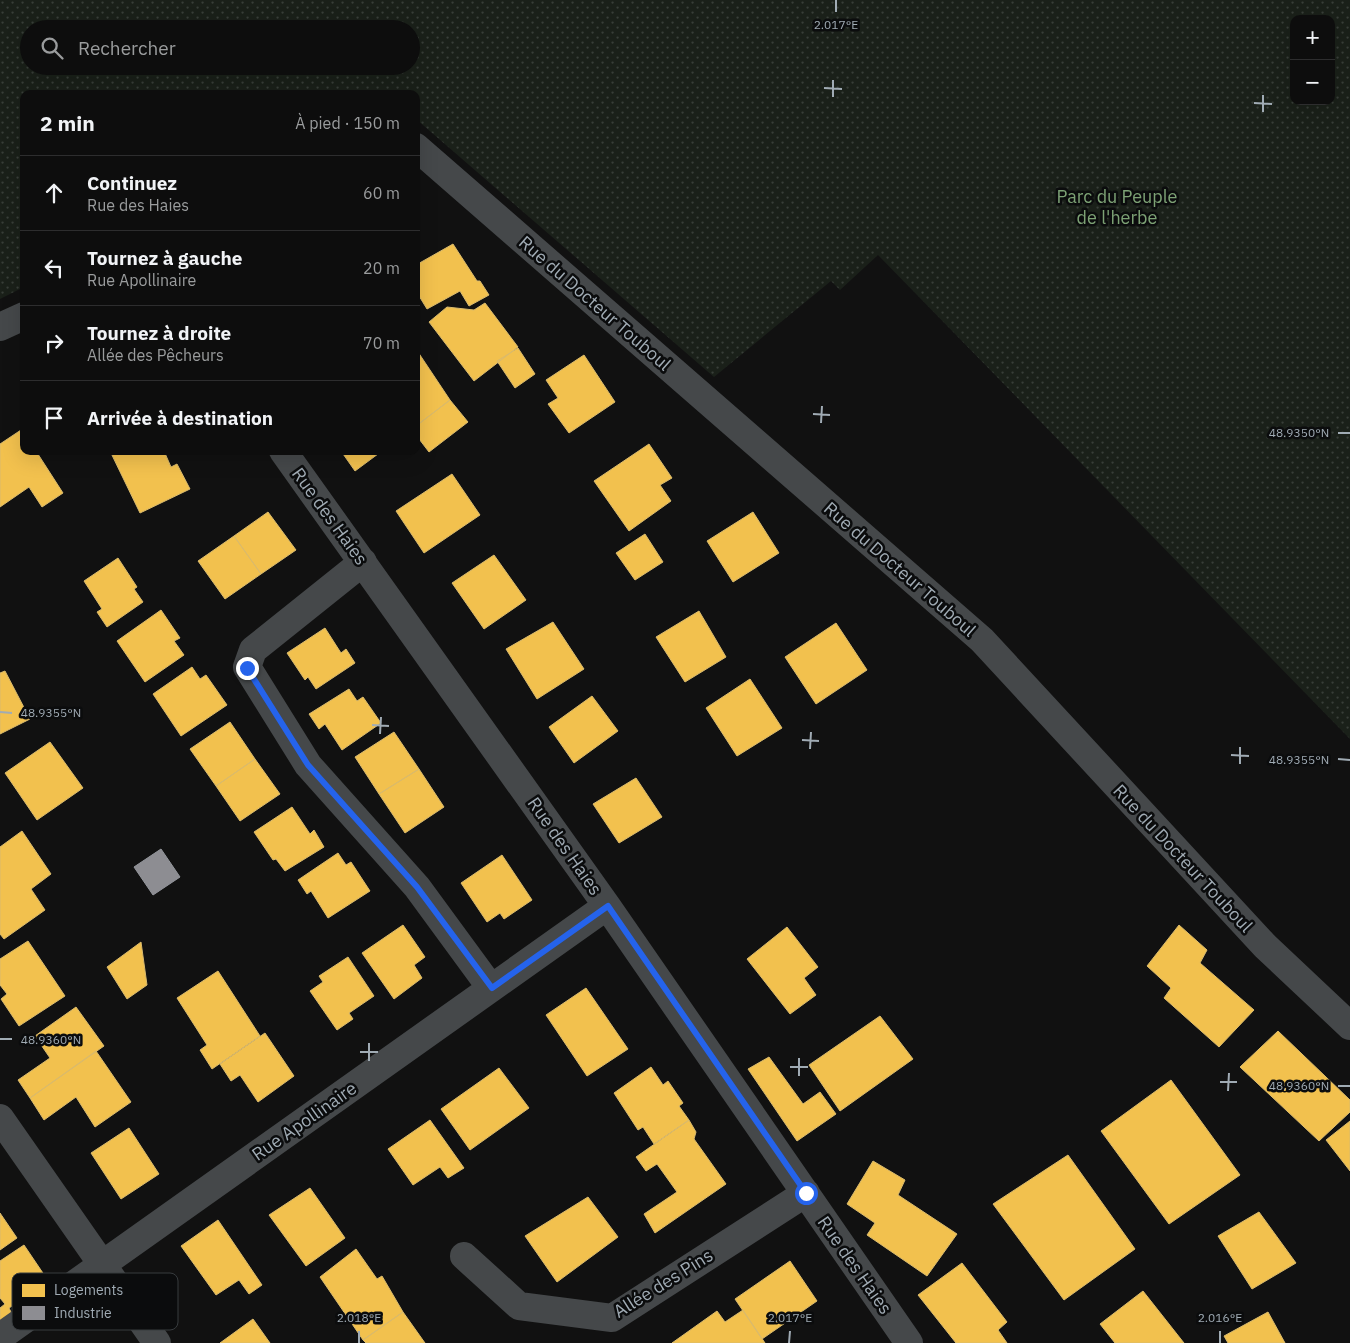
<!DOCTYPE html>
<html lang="fr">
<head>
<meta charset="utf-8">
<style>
  body { margin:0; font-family:"IBM Plex Sans",sans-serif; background:#1b1b1b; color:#f1f3f6 }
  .controls { position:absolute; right:15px; top:15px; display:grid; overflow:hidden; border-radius:10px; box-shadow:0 5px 20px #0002 }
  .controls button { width:45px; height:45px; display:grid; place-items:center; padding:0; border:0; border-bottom:1px solid #2d2d2e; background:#0d0d0d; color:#f1f3f6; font:25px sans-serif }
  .stop { position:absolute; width:15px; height:15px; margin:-11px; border:4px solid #2563eb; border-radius:50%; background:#fff }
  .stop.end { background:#2563eb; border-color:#fff; box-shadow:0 1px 5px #0008 }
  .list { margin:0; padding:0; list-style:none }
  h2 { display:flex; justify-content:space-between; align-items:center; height:65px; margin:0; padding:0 20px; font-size:21px }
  h2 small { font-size:16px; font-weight:400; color:#9a9c9d }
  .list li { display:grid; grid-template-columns:32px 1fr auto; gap:15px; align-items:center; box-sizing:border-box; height:75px; padding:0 20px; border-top:1px solid #2d2d2e }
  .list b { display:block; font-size:19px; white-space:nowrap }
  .list p { margin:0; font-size:16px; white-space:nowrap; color:#9a9c9d }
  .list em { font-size:16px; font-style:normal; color:#9a9c9d }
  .icon { flex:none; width:28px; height:28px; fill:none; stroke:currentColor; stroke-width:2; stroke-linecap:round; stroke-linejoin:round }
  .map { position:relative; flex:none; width:1350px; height:1343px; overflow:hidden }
  .search { position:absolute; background:#0d0d0d; box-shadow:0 5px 20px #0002; left:20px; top:20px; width:400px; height:55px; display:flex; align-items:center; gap:12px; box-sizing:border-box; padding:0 18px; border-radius:28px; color:#9a9c9d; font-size:19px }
  .panel { position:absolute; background:#0d0d0d; box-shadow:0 5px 20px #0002; left:20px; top:90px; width:400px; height:365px; border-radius:10px }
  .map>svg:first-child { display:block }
  .park { fill:url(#park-dots); fill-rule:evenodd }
  .homes { fill:#f2c14e; stroke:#d9ba6d }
  .industry { fill:#8d8d92; stroke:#93969c }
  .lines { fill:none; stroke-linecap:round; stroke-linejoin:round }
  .street { stroke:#45484a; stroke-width:28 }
  .route { stroke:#2563eb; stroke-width:6 }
  .ticks { fill:none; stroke:#a0abb4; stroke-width:2 }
  .labels { text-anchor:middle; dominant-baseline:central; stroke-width:5; stroke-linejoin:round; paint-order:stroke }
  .park-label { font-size:18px; fill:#7da275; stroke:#0b0c0d }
  .street-label { font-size:18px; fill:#a0abb4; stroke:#0b0c0d }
  .key { fill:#0b0c0d; stroke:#383c3f; stroke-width:1 }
  .key-label { font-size:14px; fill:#a0abb4 }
  .ticks-label { font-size:12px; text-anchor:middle; fill:#a0abb4; stroke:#0b0c0d; stroke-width:5; stroke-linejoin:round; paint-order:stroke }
</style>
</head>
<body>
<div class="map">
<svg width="1350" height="1343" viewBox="0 0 1350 1343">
  <defs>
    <pattern id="park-dots" width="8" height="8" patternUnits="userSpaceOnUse" patternTransform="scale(1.25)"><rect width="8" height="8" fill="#1a2019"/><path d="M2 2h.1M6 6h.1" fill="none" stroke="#383e38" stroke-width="1.8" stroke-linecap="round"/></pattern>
  </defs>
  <rect width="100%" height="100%" fill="#111"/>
  <path class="park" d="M 0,0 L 1350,0 L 1350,739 L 878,255 L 840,290 L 831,281 L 714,377 L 416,119 L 416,94 L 24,94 L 24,287 L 0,299 ZM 1294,19 L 1331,19 L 1331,101 L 1294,101 ZM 29,29 L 411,29 L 411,66 L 29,66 Z"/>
  <path class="homes" d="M 453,244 L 477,281 L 480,281 L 489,295 L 469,306 L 460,291 L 427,309 L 416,291 L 416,265 Z
    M 485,303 L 518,347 L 474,381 L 429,322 L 447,307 L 474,310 Z
    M 518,348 L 535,374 L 515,388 L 497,361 Z
    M 416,349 L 450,400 L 416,426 Z
    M 584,355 L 615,402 L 569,433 L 548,404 L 558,398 L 546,380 Z
    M 450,400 L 468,422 L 429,452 L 416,435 L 416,426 Z
    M 21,430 L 24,433 L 24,451 L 36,451 L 63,493 L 42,507 L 29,487 L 0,507 L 0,444 Z
    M 649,444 L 672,478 L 660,485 L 671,501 L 629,531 L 594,481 Z
    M 110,451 L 164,451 L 171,467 L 177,464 L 190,489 L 140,513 Z
    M 341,451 L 382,451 L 355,471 Z
    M 452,474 L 480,515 L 424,553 L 396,511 Z
    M 268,512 L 296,550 L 261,574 L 234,536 Z
    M 753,512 L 779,553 L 733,582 L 707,541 Z
    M 645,534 L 663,562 L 635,580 L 616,553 Z
    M 234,536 L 261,574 L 225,599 L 198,561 Z
    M 494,555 L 526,600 L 484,629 L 452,583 Z
    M 118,558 L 137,587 L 134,589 L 143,602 L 107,627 L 97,612 L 102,609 L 84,581 Z
    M 161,610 L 180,638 L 174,641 L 184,655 L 145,682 L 117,641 Z
    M 699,611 L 726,657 L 685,682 L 656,637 Z
    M 553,622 L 584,669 L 537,699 L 506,649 Z
    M 836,623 L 867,670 L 816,704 L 785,657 Z
    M 325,628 L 341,653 L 346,649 L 355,663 L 316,689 L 308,677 L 305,680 L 287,653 Z
    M 192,667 L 200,679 L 206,675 L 227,705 L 181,736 L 153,694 Z
    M 5,671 L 30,719 L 0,734 L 0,673 Z
    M 750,679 L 782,728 L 737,756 L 706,708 Z
    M 349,689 L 357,701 L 363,697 L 381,723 L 342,750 L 325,724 L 319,729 L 309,714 Z
    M 592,696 L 618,731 L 574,763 L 549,727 Z
    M 230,722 L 255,759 L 216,786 L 190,749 Z
    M 394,732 L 419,769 L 379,794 L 355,757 Z
    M 50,742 L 83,788 L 37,820 L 5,773 Z
    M 255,759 L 280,794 L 240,821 L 216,786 Z
    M 419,769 L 444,807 L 405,833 L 379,794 Z
    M 636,778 L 662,817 L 619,843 L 593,804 Z
    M 292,807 L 310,834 L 314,830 L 324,847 L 285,871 L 276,859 L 273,860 L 254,832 Z
    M 22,831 L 51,874 L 31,889 L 45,910 L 4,939 L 0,934 L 0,847 Z
    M 338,853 L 346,865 L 351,862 L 370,891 L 328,918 L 311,891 L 307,894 L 298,880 Z
    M 502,855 L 532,900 L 504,919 L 500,913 L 487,922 L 461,883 Z
    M 403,925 L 425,957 L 414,965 L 422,978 L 394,999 L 362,953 Z
    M 1179,925 L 1207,950 L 1200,963 L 1254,1010 L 1219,1047 L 1164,998 L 1171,988 L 1147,966 Z
    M 787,927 L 818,967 L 804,978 L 816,995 L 790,1014 L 747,959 Z
    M 28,941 L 65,996 L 19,1026 L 1,999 L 7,994 L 0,985 L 0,959 Z
    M 141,942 L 147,985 L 127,999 L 107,967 Z
    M 348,957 L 374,996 L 349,1013 L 353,1019 L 337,1030 L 310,991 L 323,982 L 319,976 Z
    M 218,971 L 260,1036 L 212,1069 L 200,1050 L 207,1045 L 177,998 Z
    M 586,988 L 628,1049 L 587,1076 L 546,1015 Z
    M 76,1007 L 104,1046 L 30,1098 L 18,1080 L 50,1058 L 35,1036 Z
    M 880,1016 L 913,1059 L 840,1111 L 809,1065 Z
    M 1278,1031 L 1350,1100 L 1350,1112 L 1319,1141 L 1240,1067 Z
    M 265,1033 L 294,1076 L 258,1102 L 240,1075 L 231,1081 L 220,1064 Z
    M 96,1051 L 131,1102 L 95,1127 L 76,1097 L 44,1120 L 30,1098 Z
    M 769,1057 L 803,1104 L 820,1092 L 836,1114 L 797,1141 L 748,1069 Z
    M 651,1067 L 663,1085 L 668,1081 L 683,1103 L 679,1106 L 689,1120 L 654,1144 L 643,1127 L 638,1130 L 614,1093 Z
    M 499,1068 L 529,1108 L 470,1150 L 441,1109 Z
    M 1171,1080 L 1240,1175 L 1169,1224 L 1101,1131 Z
    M 430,1120 L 464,1168 L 448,1178 L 440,1167 L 413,1185 L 388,1149 Z
    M 689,1120 L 696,1132 L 694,1139 L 726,1184 L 655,1233 L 644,1214 L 677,1192 L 657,1164 L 646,1171 L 636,1157 Z
    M 1350,1121 L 1350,1171 L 1326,1140 Z
    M 129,1128 L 159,1174 L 121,1199 L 91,1153 Z
    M 1068,1155 L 1135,1249 L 1064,1300 L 993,1204 Z
    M 873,1161 L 905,1180 L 898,1195 L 957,1234 L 927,1276 L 867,1235 L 875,1223 L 847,1204 Z
    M 310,1188 L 345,1238 L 306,1266 L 269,1215 Z
    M 588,1197 L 618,1237 L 557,1282 L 525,1236 Z
    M 1259,1212 L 1296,1263 L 1252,1289 L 1218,1236 Z
    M 0,1213 L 17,1238 L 0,1250 Z
    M 218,1220 L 262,1285 L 249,1294 L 239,1280 L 216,1295 L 181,1246 Z
    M 24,1245 L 49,1282 L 9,1308 L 12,1314 L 0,1322 L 0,1308 L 5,1304 L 0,1298 L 0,1261 Z
    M 356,1249 L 377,1279 L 382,1276 L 403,1312 L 363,1340 L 320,1277 Z
    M 790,1261 L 817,1301 L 762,1339 L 735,1299 Z
    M 962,1263 L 1007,1322 L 998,1330 L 1007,1343 L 956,1343 L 918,1295 Z
    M 1143,1291 L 1184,1343 L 1115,1343 L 1100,1324 Z
    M 743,1310 L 765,1343 L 672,1343 L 717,1311 L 725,1322 Z
    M 403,1312 L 425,1343 L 366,1343 L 363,1340 Z
    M 1268,1312 L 1285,1343 L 1228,1343 L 1224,1336 Z
    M 253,1319 L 270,1343 L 220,1343 Z"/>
  <path class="industry" d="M 161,849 L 180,877 L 153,895 L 134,867 Z"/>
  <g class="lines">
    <path class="street" d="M 416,147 L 982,640 L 1265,946 L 1350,1026
      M 0,327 L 24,316
      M 283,451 L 607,906 L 909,1343
      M 363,562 L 253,650 L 247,667 L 308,765 L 417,887 L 491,988
      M 0,1118 L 157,1343
      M 464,1256 L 519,1306 L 612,1318 L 806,1193
      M 0,1337 L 607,906"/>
  </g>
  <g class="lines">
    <path class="route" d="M 247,668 L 308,765 L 417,887 L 492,988 L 608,906 L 806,1193"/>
  </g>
  <path class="ticks" d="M 836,12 L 836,0M 824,88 L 842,89M 833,97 L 833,80M 1254,103 L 1272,104M 1263,112 L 1263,95M 813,414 L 830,415M 821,423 L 822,406M 1338,433 L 1350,433M 0,712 L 12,713M 372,725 L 389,726M 380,734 L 381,717M 802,740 L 819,741M 810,749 L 811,732M 1231,755 L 1249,756M 1338,759 L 1350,760M 1240,764 L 1240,747M 0,1039 L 12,1039M 360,1052 L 378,1052M 369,1061 L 369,1043M 790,1067 L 808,1067M 799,1076 L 799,1058M 1220,1082 L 1237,1082M 1338,1086 L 1350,1086M 1228,1091 L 1229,1073M 359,1343 L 359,1331M 789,1343 L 790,1331M 1220,1343 L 1220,1331"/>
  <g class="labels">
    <g class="park-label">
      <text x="1117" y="196">Parc du Peuple<tspan x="1117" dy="21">de l'herbe</tspan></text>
    </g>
    <g class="street-label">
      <text transform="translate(595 303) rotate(41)">Rue du Docteur Touboul</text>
      <text transform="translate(330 516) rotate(54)">Rue des Haies</text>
      <text transform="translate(900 569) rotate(41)">Rue du Docteur Touboul</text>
      <text transform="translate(565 846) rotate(55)">Rue des Haies</text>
      <text transform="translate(1183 858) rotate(47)">Rue du Docteur Touboul</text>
      <text transform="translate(304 1121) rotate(-35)">Rue Apollinaire</text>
      <text transform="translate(855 1265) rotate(55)">Rue des Haies</text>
      <text transform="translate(663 1283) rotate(-32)">Allée des Pins</text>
    </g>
  </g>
  <rect x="12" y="1273" width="166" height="57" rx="8" class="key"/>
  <rect x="22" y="1284" width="23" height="13" fill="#f2c14e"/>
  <rect x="22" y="1306" width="23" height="14" fill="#8d8d92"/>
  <g class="key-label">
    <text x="54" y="1295">Logements</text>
    <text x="54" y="1318">Industrie</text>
  </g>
  <g class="ticks-label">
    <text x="836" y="29">2.017°E</text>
    <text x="1299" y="437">48.9350°N</text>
    <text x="51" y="717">48.9355°N</text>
    <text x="1299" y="764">48.9355°N</text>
    <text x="51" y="1044">48.9360°N</text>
    <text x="1299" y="1090">48.9360°N</text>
    <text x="359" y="1322">2.018°E</text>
    <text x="790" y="1322">2.017°E</text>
    <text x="1220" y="1322">2.016°E</text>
  </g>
</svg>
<div class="controls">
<button>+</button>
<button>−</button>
</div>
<div class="stop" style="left:806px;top:1193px"></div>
<div class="stop end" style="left:247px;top:668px"></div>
<div class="search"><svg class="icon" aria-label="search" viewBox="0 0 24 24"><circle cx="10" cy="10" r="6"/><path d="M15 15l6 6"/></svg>Rechercher</div>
<section class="panel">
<h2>2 min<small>À pied · 150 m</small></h2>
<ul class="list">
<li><svg class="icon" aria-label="ahead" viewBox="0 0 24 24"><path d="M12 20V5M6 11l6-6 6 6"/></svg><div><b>Continuez</b><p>Rue des Haies</p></div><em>60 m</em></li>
<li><svg class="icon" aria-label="left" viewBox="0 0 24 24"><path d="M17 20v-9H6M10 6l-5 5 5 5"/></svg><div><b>Tournez à gauche</b><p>Rue Apollinaire</p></div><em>20 m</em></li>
<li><svg class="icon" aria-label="right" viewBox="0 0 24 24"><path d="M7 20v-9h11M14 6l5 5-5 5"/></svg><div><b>Tournez à droite</b><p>Allée des Pêcheurs</p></div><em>70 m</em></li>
<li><svg class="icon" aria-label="arrive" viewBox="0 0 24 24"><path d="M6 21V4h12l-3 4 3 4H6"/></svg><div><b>Arrivée à destination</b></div></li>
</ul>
</section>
</div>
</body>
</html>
